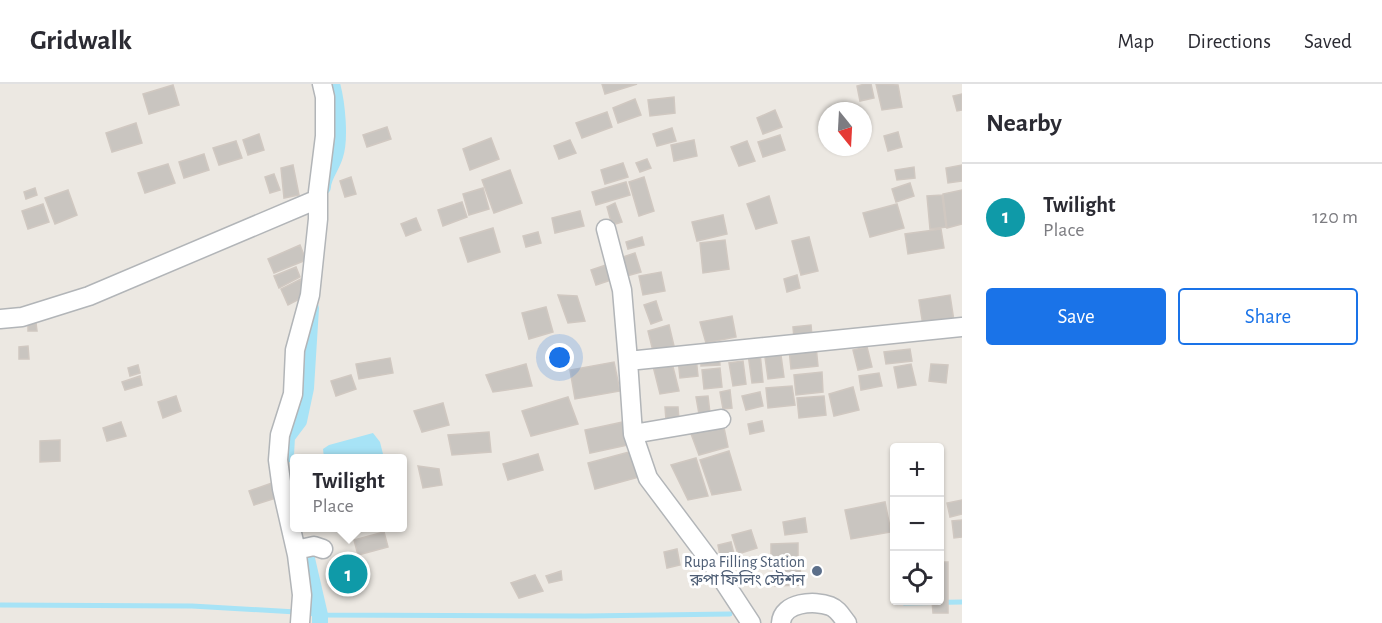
<!DOCTYPE html>
<html lang="en">
<head>
<meta charset="utf-8">
<style>
  body { margin:0; font-family:"Alegreya Sans","Noto Sans Bengali",sans-serif; background:#f2f2f3; color:#2b2b33 }
  .controls { position:absolute; right:18px; bottom:18px; display:grid; overflow:hidden; border-radius:6px; box-shadow:0 2px 4px #0004 }
  .controls button { width:54px; height:54px; display:grid; place-items:center; padding:0; border:0; border-bottom:2px solid #e1e1e2; background:#fff; color:#2b2b33; font:30px sans-serif }
  .compass { position:absolute; left:818px; top:18px; width:54px; height:54px; border-radius:50%; background:#fff; box-shadow:0 2px 4px #0004; rotate:162deg }
  .you { position:absolute; left:560px; top:274px; width:21px; height:21px; margin:-15px; border:4px solid #fff; border-radius:50%; background:#1a73e8; box-shadow:0 0 0 9px #1a73e833 }
  .badge { display:grid; place-items:center; width:39px; height:39px; border-radius:50%; background:#1a73e8; color:#fff; font-size:20px; font-weight:700 }
  .pin { position:absolute; translate:-50% -50%; border:3px solid #fff; box-shadow:0 2px 6px #0006 }
  .popup { position:absolute; left:290px; top:370px; width:117px; height:78px; box-sizing:border-box; display:grid; place-content:center; border-radius:6px; background:#fff; filter:drop-shadow(0 2px 4px #0005); font-size:20px; white-space:nowrap; color:#7c7c81 }
  .popup b { font-size:22px; color:#2b2b33 }
  .popup::after { content:''; position:absolute; left:50%; top:100%; margin-left:-12px; border:12px solid transparent; border-top-color:#fff }
  .list { margin:0; padding:0; list-style:none }
  h2 { display:flex; justify-content:space-between; align-items:center; height:78px; margin:0; padding:0 24px; font-size:26px }
  h2 small { font-size:20px; font-weight:400; color:#7c7c81 }
  .list li { display:grid; grid-template-columns:39px 1fr auto; gap:18px; align-items:center; box-sizing:border-box; height:108px; padding:0 24px; border-top:2px solid #e1e1e2 }
  .list b { display:block; font-size:22px; white-space:nowrap }
  .list p { margin:0; font-size:20px; white-space:nowrap; color:#7c7c81 }
  .list em { font-size:20px; font-style:normal; color:#7c7c81 }
  .actions { display:flex; gap:12px; padding:18px 24px }
  .actions a { flex:1; padding:14px 0; border:2px solid #1a73e8; border-radius:6px; text-align:center; font-size:21px; color:#1a73e8 }
  .actions .main { background:#1a73e8; color:#fff }
  .icon { flex:none; width:33px; height:33px; fill:none; stroke:currentColor; stroke-width:2; stroke-linecap:round; stroke-linejoin:round }
  .map { position:relative; flex:none; width:962px; height:539px; overflow:hidden }
  header { display:flex; align-items:center; gap:36px; box-sizing:border-box; height:84px; padding:0 30px; background:#fff; border-bottom:2px solid #e1e1e2 }
  header strong { font-size:28px }
  nav { display:flex; gap:33px; margin-inline-start:auto; font-size:21px }
  main { display:flex }
  aside { flex:1; background:#fff }
  .map>svg:first-child { display:block }
  .water { fill:#a7e3f6 }
  .lines { fill:none; stroke-linecap:round; stroke-linejoin:round }
  .stream { stroke:#a7e3f6; stroke-width:5 }
  .canal { stroke:#a7e3f6; stroke-width:16 }
  .building { fill:#c9c5c0; stroke:#d0c8c1; stroke-width:1.5 }
  .minor-casing { stroke:#b2b5b8; stroke-width:21 }
  .minor { stroke:#fff; stroke-width:18 }
  .service-dot { fill:#5c6f8a; stroke:#fff; stroke-width:2 }
  .labels { text-anchor:middle; dominant-baseline:central; stroke-width:6; stroke-linejoin:round; paint-order:stroke }
  .service-label { font-size:16px; fill:#4e5e75; stroke:#fff; text-anchor:end }
</style>
</head>
<body>
<header>
<strong>Gridwalk</strong>
<nav><a>Map</a><a>Directions</a><a>Saved</a></nav>
</header>
<main>
<div class="map">
<svg width="962" height="539" viewBox="0 0 962 539">
  <rect width="100%" height="100%" fill="#ece8e2"/>
  <path class="water" d="M 373,349 L 380,358 L 384,374 L 324,374 L 323,365 L 329,361 Z"/>
  <g class="lines">
    <path class="stream" d="M 904,519 L 962,518
      M 0,521 L 192,522 L 296,528
      M 308,529 L 320,531 L 585,532 L 730,530"/>
    <path class="canal" d="M 323,103 C 323,92 332,83 335,72 C 341,55 337,18 332,0
      M 286,371 L 287,353 L 299,337 L 306,304 L 311,224
      M 305,466 L 320,531 L 320,539"/>
  </g>
  <path class="building" d="M 602,0 L 637,0 L 605,10 Z
    M 865,0 L 871,0 L 874,14 L 860,17 L 857,2 Z
    M 876,0 L 898,1 L 902,23 L 882,26 Z
    M 173,1 L 179,21 L 149,30 L 143,10 Z
    M 962,10 L 962,26 L 957,27 L 953,12 Z
    M 674,13 L 675,29 L 650,32 L 648,16 Z
    M 635,15 L 641,31 L 618,39 L 613,24 Z
    M 775,26 L 782,43 L 763,50 L 757,34 Z
    M 607,28 L 612,43 L 582,54 L 576,39 Z
    M 136,39 L 142,59 L 112,68 L 106,49 Z
    M 387,43 L 391,55 L 367,63 L 363,51 Z
    M 672,44 L 676,57 L 657,62 L 653,50 Z
    M 898,48 L 902,63 L 888,67 L 884,52 Z
    M 259,50 L 264,66 L 248,71 L 243,56 Z
    M 780,51 L 785,66 L 763,73 L 758,58 Z
    M 491,54 L 499,75 L 470,86 L 463,65 Z
    M 570,56 L 576,69 L 559,75 L 554,62 Z
    M 694,56 L 697,72 L 674,77 L 671,61 Z
    M 236,57 L 242,74 L 219,81 L 213,64 Z
    M 747,57 L 755,77 L 739,82 L 731,63 Z
    M 204,70 L 209,86 L 184,94 L 179,78 Z
    M 647,75 L 651,84 L 640,88 L 636,79 Z
    M 623,79 L 628,93 L 605,100 L 601,86 Z
    M 168,80 L 175,99 L 145,109 L 138,89 Z
    M 293,81 L 299,111 L 284,114 L 281,84 Z
    M 962,81 L 962,97 L 948,99 L 946,84 Z
    M 914,83 L 915,94 L 897,96 L 895,86 Z
    M 510,86 L 522,119 L 494,129 L 482,96 Z
    M 274,90 L 280,106 L 270,109 L 265,93 Z
    M 351,93 L 356,110 L 345,113 L 340,97 Z
    M 644,93 L 654,127 L 639,132 L 629,98 Z
    M 626,98 L 630,111 L 596,121 L 592,108 Z
    M 910,99 L 914,112 L 896,118 L 892,105 Z
    M 35,104 L 37,111 L 26,115 L 24,108 Z
    M 483,104 L 489,125 L 469,131 L 463,110 Z
    M 68,106 L 77,131 L 55,140 L 45,114 Z
    M 962,106 L 962,140 L 947,144 L 943,110 Z
    M 942,111 L 946,143 L 930,145 L 927,112 Z
    M 769,112 L 777,139 L 756,145 L 747,120 Z
    M 462,118 L 467,133 L 443,142 L 438,126 Z
    M 615,119 L 622,138 L 612,141 L 607,123 Z
    M 43,120 L 49,138 L 28,145 L 22,127 Z
    M 897,120 L 904,144 L 870,153 L 863,129 Z
    M 580,127 L 584,142 L 555,149 L 552,134 Z
    M 723,131 L 727,150 L 697,157 L 692,138 Z
    M 416,134 L 421,146 L 406,152 L 401,140 Z
    M 493,144 L 500,168 L 468,178 L 460,154 Z
    M 941,145 L 944,164 L 908,170 L 905,150 Z
    M 538,148 L 541,159 L 526,163 L 523,152 Z
    M 642,153 L 644,161 L 628,165 L 626,158 Z
    M 809,153 L 818,187 L 801,191 L 792,157 Z
    M 725,156 L 729,185 L 703,189 L 700,159 Z
    M 300,161 L 306,176 L 274,189 L 268,175 Z
    M 635,169 L 641,188 L 623,193 L 617,175 Z
    M 609,180 L 614,195 L 596,201 L 591,186 Z
    M 296,183 L 300,193 L 279,204 L 274,192 Z
    M 661,188 L 665,207 L 643,211 L 639,192 Z
    M 797,191 L 800,204 L 787,208 L 784,195 Z
    M 301,195 L 309,210 L 288,221 L 281,205 Z
    M 558,211 L 577,212 L 585,237 L 568,239 Z
    M 950,211 L 954,237 L 923,242 L 919,216 Z
    M 656,217 L 662,236 L 651,240 L 644,221 Z
    M 546,223 L 553,248 L 529,255 L 522,229 Z
    M 732,232 L 736,253 L 706,259 L 700,238 Z
    M 28,239 L 36,239 L 37,247 L 28,247 Z
    M 669,241 L 674,262 L 653,267 L 648,247 Z
    M 811,241 L 812,252 L 794,254 L 793,243 Z
    M 28,262 L 29,275 L 19,275 L 19,263 Z
    M 816,262 L 818,282 L 791,285 L 789,265 Z
    M 867,263 L 872,283 L 858,286 L 853,266 Z
    M 780,264 L 784,293 L 768,295 L 764,266 Z
    M 910,265 L 912,277 L 886,280 L 884,268 Z
    M 760,269 L 763,298 L 752,299 L 748,270 Z
    M 719,270 L 720,281 L 701,282 L 701,272 Z
    M 696,273 L 698,292 L 680,294 L 678,275 Z
    M 390,274 L 393,289 L 359,295 L 356,280 Z
    M 743,277 L 746,300 L 733,302 L 729,279 Z
    M 614,278 L 620,307 L 575,315 L 570,286 Z
    M 672,279 L 679,307 L 660,310 L 653,282 Z
    M 526,280 L 532,302 L 493,308 L 486,291 Z
    M 911,280 L 916,301 L 898,304 L 894,283 Z
    M 931,280 L 948,281 L 946,299 L 929,297 Z
    M 138,281 L 140,289 L 130,292 L 128,284 Z
    M 720,284 L 722,303 L 704,305 L 702,286 Z
    M 822,288 L 823,308 L 796,311 L 794,291 Z
    M 879,289 L 882,302 L 861,306 L 859,292 Z
    M 351,291 L 356,305 L 336,312 L 331,297 Z
    M 140,292 L 142,301 L 125,306 L 122,298 Z
    M 792,302 L 795,321 L 768,324 L 766,304 Z
    M 853,303 L 859,326 L 834,332 L 829,310 Z
    M 730,306 L 732,324 L 723,325 L 720,308 Z
    M 760,308 L 763,322 L 746,326 L 742,312 Z
    M 176,312 L 181,327 L 163,334 L 158,318 Z
    M 708,312 L 710,329 L 699,330 L 696,313 Z
    M 824,312 L 826,331 L 799,334 L 797,314 Z
    M 568,313 L 578,340 L 531,352 L 522,327 Z
    M 443,319 L 449,341 L 422,348 L 414,327 Z
    M 665,323 L 678,323 L 679,336 L 666,336 Z
    M 762,337 L 764,347 L 750,350 L 748,340 Z
    M 121,338 L 126,352 L 107,357 L 103,344 Z
    M 623,338 L 628,361 L 590,369 L 585,346 Z
    M 723,339 L 728,363 L 699,371 L 690,347 Z
    M 489,348 L 491,368 L 452,371 L 448,351 Z
    M 60,356 L 60,377 L 40,378 L 40,357 Z
    M 633,367 L 639,393 L 595,405 L 588,379 Z
    M 729,367 L 741,406 L 712,411 L 700,376 Z
    M 538,370 L 543,386 L 508,396 L 503,380 Z
    M 696,374 L 708,412 L 688,416 L 671,381 Z
    M 418,382 L 439,385 L 442,401 L 423,404 Z
    M 272,399 L 276,414 L 254,421 L 249,407 Z
    M 962,416 L 962,430 L 950,433 L 947,419 Z
    M 885,418 L 891,448 L 851,455 L 845,426 Z
    M 805,434 L 807,448 L 785,451 L 783,438 Z
    M 962,436 L 962,453 L 954,454 L 952,437 Z
    M 751,446 L 757,464 L 738,470 L 732,451 Z
    M 384,448 L 388,463 L 358,471 L 354,456 Z
    M 731,458 L 735,474 L 721,477 L 718,461 Z
    M 798,459 L 798,475 L 771,475 L 771,460 Z
    M 677,465 L 680,481 L 667,484 L 664,468 Z
    M 357,477 L 362,496 L 338,502 L 333,484 Z
    M 800,478 L 801,501 L 775,502 L 774,479 Z
    M 940,478 L 948,478 L 948,529 L 933,529 L 932,516 L 940,516 Z
    M 561,487 L 562,496 L 549,499 L 546,492 Z
    M 535,491 L 543,507 L 519,514 L 511,499 Z"/>
  <g class="lines">
    <defs>
      <path id="minor" d="M 606,145 L 622,206 L 628,277
        M 0,235 L 22,233 L 89,212 L 318,115
        M 633,350 L 721,335
        M 296,466 L 314,462 L 323,465
        M 300,539 L 302,511 L 297,471 L 282,405 L 278,376 L 280,351 L 293,310 L 295,266 L 310,211 L 318,135 L 318,108 L 325,52 L 325,13 L 322,0
        M 751,539 L 711,478 L 648,394 L 633,350 L 628,277 L 962,243
        M 781,539 C 782,518 815,516 830,522 C 838,525 842,533 847,539"/>
    </defs>
    <use href="#minor" class="minor-casing"/>
    <use href="#minor" class="minor"/>
  </g>
  <circle class="service-dot" cx="817" cy="487" r="6"/>
  <g class="labels">
    <g class="service-label">
      <text x="805" y="478">Rupa Filling Station<tspan x="805" dy="18">রুপা ফিলিং স্টেশন</tspan></text>
    </g>
  </g>
</svg>
<div class="controls">
<button>+</button>
<button>−</button>
<button><svg class="icon" aria-label="locate" viewBox="0 0 24 24"><circle cx="12" cy="12" r="6"/><path d="M12 2v4M12 18v4M2 12h4M18 12h4"/></svg></button>
</div>
<svg class="compass" viewBox="-18 -18 36 36"><path d="M0-13l5 13h-10z" fill="#e53935"/><path d="M0 13l5-13h-10z" fill="#7c7c81"/></svg>
<div class="you"></div>
<div class="pin badge" style="left:348px;top:490px;background:#0f9aa8">1</div>
<div class="popup"><b>Twilight</b>Place</div>
</div>
<aside>
<h2>Nearby<small></small></h2>
<ul class="list">
<li><span class="badge" style="background:#0f9aa8">1</span><div><b>Twilight</b><p>Place</p></div><em>120 m</em></li>
</ul>
<div class="actions"><a class="main">Save</a><a>Share</a></div>
</aside>
</main>
</body>
</html>
